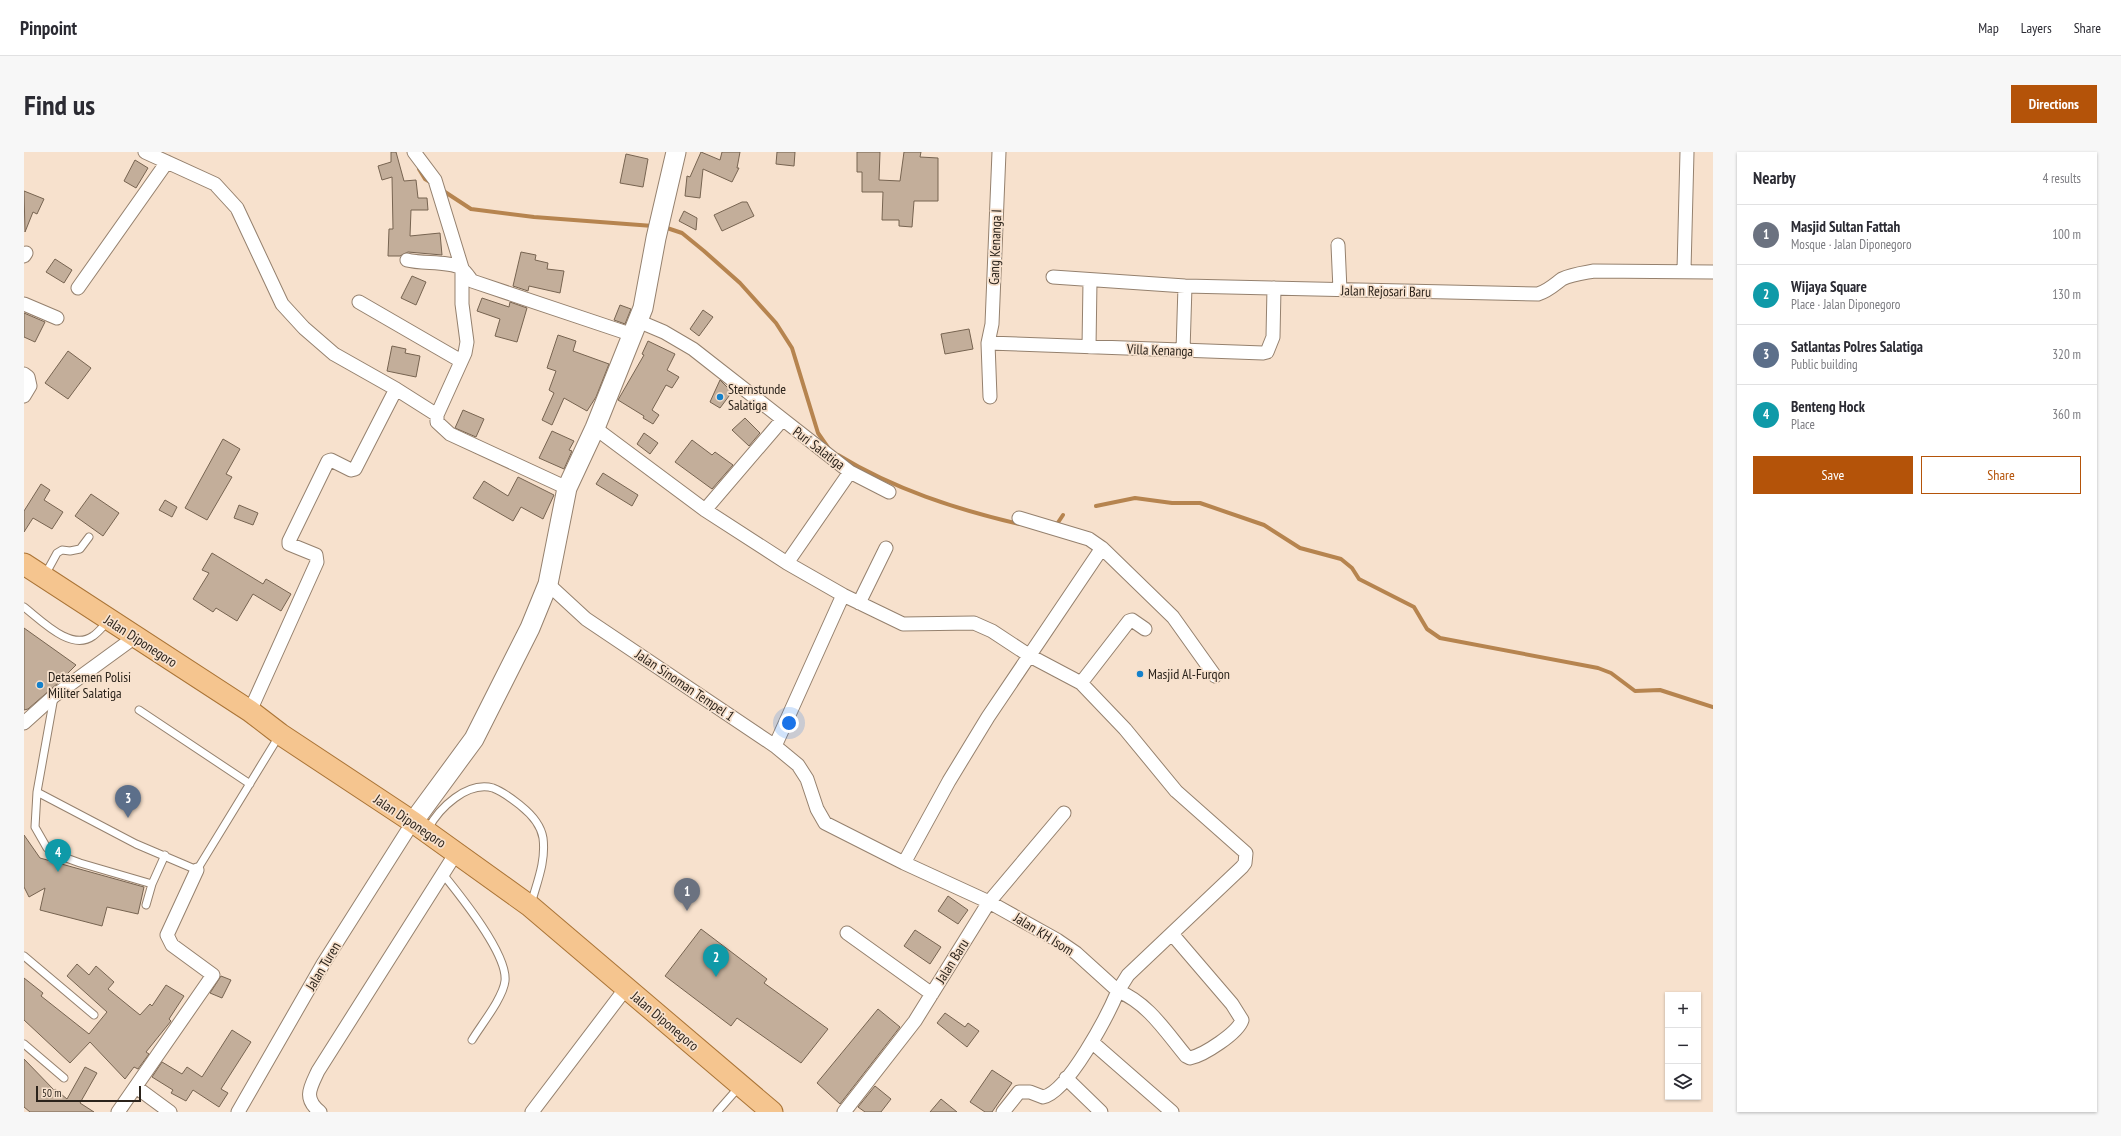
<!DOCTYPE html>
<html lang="en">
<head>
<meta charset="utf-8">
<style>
  body { margin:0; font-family:"PT Sans Narrow",sans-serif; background:#f7f7f7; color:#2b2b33 }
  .controls { position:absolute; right:12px; bottom:12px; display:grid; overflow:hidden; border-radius:0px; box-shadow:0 1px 3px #0004 }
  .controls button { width:36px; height:36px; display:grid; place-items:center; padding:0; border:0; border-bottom:1px solid #e1e1e2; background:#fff; color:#2b2b33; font:20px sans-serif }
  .scale { position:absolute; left:12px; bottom:10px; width:105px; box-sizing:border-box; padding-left:4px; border:2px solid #2b231b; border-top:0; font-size:11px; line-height:14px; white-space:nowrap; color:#2b231b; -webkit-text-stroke:3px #f7e1cd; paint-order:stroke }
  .you { position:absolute; left:765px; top:571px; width:14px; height:14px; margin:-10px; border:3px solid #fff; border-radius:50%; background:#1a73e8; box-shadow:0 0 0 6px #1a73e833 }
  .badge { display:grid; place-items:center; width:26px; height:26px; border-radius:50%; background:#b45309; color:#fff; font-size:13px; font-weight:700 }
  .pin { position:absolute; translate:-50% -33px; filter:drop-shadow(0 1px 2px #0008) }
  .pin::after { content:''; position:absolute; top:21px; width:14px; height:12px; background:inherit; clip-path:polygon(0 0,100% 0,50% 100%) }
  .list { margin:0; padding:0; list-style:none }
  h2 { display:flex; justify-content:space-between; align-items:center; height:52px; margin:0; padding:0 16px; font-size:17px }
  h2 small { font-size:13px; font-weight:400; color:#7c7c81 }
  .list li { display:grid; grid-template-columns:26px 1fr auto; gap:12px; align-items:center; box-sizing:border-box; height:60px; padding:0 16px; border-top:1px solid #e1e1e2 }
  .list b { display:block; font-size:15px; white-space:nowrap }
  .list p { margin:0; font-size:13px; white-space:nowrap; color:#7c7c81 }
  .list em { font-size:13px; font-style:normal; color:#7c7c81 }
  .actions { display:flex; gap:8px; padding:12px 16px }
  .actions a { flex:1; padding:9px 0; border:1px solid #b45309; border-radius:0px; text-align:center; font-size:14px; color:#b45309 }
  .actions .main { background:#b45309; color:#fff }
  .icon { flex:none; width:22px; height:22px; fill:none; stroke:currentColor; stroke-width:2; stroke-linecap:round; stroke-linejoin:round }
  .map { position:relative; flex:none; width:1689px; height:960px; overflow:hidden; border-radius:0px }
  header { display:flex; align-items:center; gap:24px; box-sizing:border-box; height:56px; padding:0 20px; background:#fff; border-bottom:1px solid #e1e1e2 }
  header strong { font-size:19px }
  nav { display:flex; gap:22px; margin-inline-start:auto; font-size:14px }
  .intro { display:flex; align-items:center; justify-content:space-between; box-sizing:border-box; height:96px; padding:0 24px }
  h1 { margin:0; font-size:28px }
  .button { padding:10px 18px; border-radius:0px; background:#b45309; color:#fff; font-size:14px; font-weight:700 }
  main { display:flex; gap:24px; padding:0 24px }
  aside { flex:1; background:#fff; border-radius:0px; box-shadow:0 1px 3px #0004 }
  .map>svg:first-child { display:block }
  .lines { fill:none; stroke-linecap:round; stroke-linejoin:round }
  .stream { stroke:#b6844f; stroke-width:4 }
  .building { fill:#c3ae9a; stroke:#776451 }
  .lane-casing { stroke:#95816e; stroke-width:9 }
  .street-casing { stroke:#95816e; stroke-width:15 }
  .secondary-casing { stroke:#95816e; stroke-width:21 }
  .primary-casing { stroke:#aa7436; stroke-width:23 }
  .lane { stroke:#fff; stroke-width:7 }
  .street { stroke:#fff; stroke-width:13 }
  .secondary { stroke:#fff; stroke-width:19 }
  .primary { stroke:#f5c58f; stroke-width:21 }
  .poi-dot { fill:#1481cb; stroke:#f7e1cd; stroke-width:1.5 }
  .labels { text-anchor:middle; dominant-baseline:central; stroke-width:3.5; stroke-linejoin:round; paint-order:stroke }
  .street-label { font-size:14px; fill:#2b231b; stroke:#f7e1cd }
  .poi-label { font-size:14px; fill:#2b231b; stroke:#f7e1cd; text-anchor:start }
</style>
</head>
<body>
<header>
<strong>Pinpoint</strong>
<nav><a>Map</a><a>Layers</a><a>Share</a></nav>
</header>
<div class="intro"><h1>Find us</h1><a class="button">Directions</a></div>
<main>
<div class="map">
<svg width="1689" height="960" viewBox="0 0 1689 960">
  <rect width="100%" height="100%" fill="#f7e1cd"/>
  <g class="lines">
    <path class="stream" d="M 395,17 L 401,27 L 406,30
      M 418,38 L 447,57 L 510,65 L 629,74
      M 640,75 L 658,81 L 680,99 L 716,131 L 752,171 L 768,196 L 794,281 L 805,297
      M 814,303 C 870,337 931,357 995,372
      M 1072,354 L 1111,346 L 1148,351 L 1176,351 L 1240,373 L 1276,396 L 1317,407 L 1328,416 L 1335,427 L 1390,455 L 1403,477 L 1416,486 L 1574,516 L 1587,521 L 1611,539 L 1636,538 L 1689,555
      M 1031,375 L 1039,363"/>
  </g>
  <path class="building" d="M 367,0 L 372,0 L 380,29 L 392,28 L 394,46 L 403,46 L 404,58 L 387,58 L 386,84 L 416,81 L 418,103 L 384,100 L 376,104 L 364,104 L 365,77 L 369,77 L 368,25 L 358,28 L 354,14 L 367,10 Z
    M 677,0 L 696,8 L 698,0 L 716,0 L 713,16 L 715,16 L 708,30 L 679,17 L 676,46 L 661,44 L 663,24 L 666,25 Z
    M 753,0 L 771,0 L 770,14 L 752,12 Z
    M 833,0 L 856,0 L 855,28 L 876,29 L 880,0 L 897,0 L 896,5 L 914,6 L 914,49 L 890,49 L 888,75 L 875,74 L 875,68 L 858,68 L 859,40 L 838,40 L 838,20 L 833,20 Z
    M 602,2 L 624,7 L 619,35 L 596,31 Z
    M 111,8 L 124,16 L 112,36 L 100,29 Z
    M 0,39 L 20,47 L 13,62 L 9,60 L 1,80 Z
    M 718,50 L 723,50 L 730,64 L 698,79 L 690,63 Z
    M 660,59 L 673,66 L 672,78 L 655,69 Z
    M 497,100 L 512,103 L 511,108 L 524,111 L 523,117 L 540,119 L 536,141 L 505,134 L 504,139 L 489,134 Z
    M 31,107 L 48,118 L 40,131 L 22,120 Z
    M 388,124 L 402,130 L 392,153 L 377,146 Z
    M 458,146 L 485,155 L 486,150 L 503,156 L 493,190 L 471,184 L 476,167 L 453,159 Z
    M 596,153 L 607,157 L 601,172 L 590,168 Z
    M 679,158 L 689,165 L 675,184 L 666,177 Z
    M 0,161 L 21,170 L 11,190 L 0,185 Z
    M 945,177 L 949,197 L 921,202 L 917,182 Z
    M 534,183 L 552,189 L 549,199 L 585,212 L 572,245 L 563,259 L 540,246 L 528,273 L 518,268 L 530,241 L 525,238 L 532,219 L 523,216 Z
    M 624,189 L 651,202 L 643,218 L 655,225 L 648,236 L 642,233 L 628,258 L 635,263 L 629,272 L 619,266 L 620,264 L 594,248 L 620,203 L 618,202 Z
    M 368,194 L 382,197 L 381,201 L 396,204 L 392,225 L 363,219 Z
    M 44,199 L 67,216 L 44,247 L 21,231 Z
    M 696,228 L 708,240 L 696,256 L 686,250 Z
    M 439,258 L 460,267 L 452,285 L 431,276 Z
    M 721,266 L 736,281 L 725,294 L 708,278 Z
    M 528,279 L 550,289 L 545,298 L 548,299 L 540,317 L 515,306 Z
    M 620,281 L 634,291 L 626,302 L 613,292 Z
    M 199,287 L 216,297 L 202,322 L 208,325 L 183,368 L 161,356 Z
    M 668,288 L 688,303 L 691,300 L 709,313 L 688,337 L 651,310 Z
    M 579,321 L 614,343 L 608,354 L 572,332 Z
    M 494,325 L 530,343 L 519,367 L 497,355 L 489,369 L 449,346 L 460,329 L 484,344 Z
    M 17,332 L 26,338 L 20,348 L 39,360 L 28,377 L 9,366 L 0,380 L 0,359 Z
    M 67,342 L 95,361 L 79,384 L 51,364 Z
    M 141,348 L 153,355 L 148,365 L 135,358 Z
    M 215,353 L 234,361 L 229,373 L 210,366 Z
    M 188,401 L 239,432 L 242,427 L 267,442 L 257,459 L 229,442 L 213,469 L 192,456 L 189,460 L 169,447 L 185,421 L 178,418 Z
    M 0,476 L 52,513 L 34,531 L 4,557 L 0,558 Z
    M 0,683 L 16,706 L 120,735 L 114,762 L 83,755 L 78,774 L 16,758 L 21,736 L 5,745 L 0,735 Z
    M 924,744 L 944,758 L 934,772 L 914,759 Z
    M 677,777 L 743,827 L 740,831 L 804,877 L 777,911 L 713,866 L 707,874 L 641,824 Z
    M 891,778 L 917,795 L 906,812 L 880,794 Z
    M 53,812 L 65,823 L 72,814 L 90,830 L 84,837 L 116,863 L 126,852 L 128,854 L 142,833 L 160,844 L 145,867 L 147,869 L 122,900 L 125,902 L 114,917 L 110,915 L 101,927 L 66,890 L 46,911 L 0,868 L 0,826 L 19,841 L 17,844 L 65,882 L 83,860 L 43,824 Z
    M 197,824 L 207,828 L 198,846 L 186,841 Z
    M 854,857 L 876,875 L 816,952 L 793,931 Z
    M 921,861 L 941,875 L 944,871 L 955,879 L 943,895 L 913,871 Z
    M 208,878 L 227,890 L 197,937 L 204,941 L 195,955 L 169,938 L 162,949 L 147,941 L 149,938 L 128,925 L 138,910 L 158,922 L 163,915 L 178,925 Z
    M 0,907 L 30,938 L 31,937 L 43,947 L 61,915 L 73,921 L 56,951 L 70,960 L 6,960 L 0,955 Z
    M 968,918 L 988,931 L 968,960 L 961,960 L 946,950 Z
    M 851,934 L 867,947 L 857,960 L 841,960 L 834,955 Z
    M 917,947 L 933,960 L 906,960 Z"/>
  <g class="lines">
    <defs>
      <path id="lane" d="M 21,423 L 33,401 L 38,398 L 46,399 L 56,397 L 65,385
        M 0,455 C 17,468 47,500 69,484 C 75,480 80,473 85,468
        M 30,545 L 13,640 L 112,692 L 173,718 L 255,584
        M 115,558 L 226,632
        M 13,640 L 11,675 L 23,696 L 34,703 L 56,711 L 128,732
        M 404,677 C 415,656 443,629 469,636 C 480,640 488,647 497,654 C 507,662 517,674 519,686 C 522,710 513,730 507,752
        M 418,721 C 435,742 484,802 481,829 C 479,846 457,873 448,888
        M 122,753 L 128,732 L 141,703
        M 0,804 L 70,863
        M 0,892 L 40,926
        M 693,960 L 715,935"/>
      <path id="street" d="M 121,0 L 191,32 L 213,56 L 258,152 L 280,176 L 310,202 L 372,237 L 413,263
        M 390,0 L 411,28 L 438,116 L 438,152 L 443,190 L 441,201 L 413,263 L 413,270 L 426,282 L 543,336
        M 1314,93 L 1316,138
        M 0,104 L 2,101
        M 383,108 C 398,112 425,109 437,116 C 441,119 445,125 448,129 L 609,183
        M 1660,118 L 1663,0
        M 1029,125 L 1161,134 L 1514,142 C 1524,139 1530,133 1538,127 C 1548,122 1559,121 1570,119 L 1689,120
        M 54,136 L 143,10
        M 335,150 L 437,209
        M 0,152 L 33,166
        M 614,169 L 640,180 L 669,197 L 826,320 L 763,411
        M 964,191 L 1239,201 L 1243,200 L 1249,185 L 1250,136
        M 1065,195 L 1066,129
        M 1159,199 L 1161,134
        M 0,222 L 4,225 L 6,234 L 0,244
        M 966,245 L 964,191 L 968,172 L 975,0
        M 571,276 L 681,358 L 763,411 L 819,443
        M 826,320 L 865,340
        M 681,358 L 758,268
        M 995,366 L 1065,387 L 1078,396 L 1149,465 L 1191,524
        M 524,432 L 562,467 L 751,594 L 774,613 L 783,627 L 793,657 L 801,671 L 880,711 L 965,750 L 1033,788 L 1052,801 L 1094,839 C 1084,863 1044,940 1019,945 L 1006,940 L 995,940 L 979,960
        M 835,451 L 862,396
        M 1057,531 L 1105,469 L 1108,468 L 1121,477
        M 226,559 L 293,410 L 292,403 L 265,392 L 265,389 L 304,309 L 307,308 L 327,318 L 331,317 L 372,237
        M 0,571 L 30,544 L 111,485
        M 751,594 L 819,443 L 879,472 L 950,471 L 968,479 L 1006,504 L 1057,531 L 1101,577 L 1152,639 L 1222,701 L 1221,711 L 1218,715 L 1104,823 L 1094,839 C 1124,851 1142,880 1162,904 L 1166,906 C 1180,903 1214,881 1218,868 L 1208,852 L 1148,782
        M 880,711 L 925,629 L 964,565 L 1078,396
        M 823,781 L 908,842
        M 1069,891 L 1148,960
        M 1042,926 L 1077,960
        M 112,935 L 146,960
        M 94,960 L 189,823 L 148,793 L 143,783 L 173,718
        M 214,960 L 299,812 L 389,670
        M 296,960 C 279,946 286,936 294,919 L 432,701
        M 508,960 L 602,836
        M 820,960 L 891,869 L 965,750 L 1040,661"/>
      <path id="secondary" d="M 389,670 L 450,587 L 506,476 L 524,432 L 543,336 L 571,276 L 619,156 L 632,86 L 652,0"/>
      <path id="primary" d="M 0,412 L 226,559 L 256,582 L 389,670 L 506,754 L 748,960"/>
    </defs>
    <use href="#lane" class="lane-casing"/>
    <use href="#street" class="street-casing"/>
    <use href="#secondary" class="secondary-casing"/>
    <use href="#primary" class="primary-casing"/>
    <use href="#lane" class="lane"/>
    <use href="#street" class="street"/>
    <use href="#secondary" class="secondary"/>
    <use href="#primary" class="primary"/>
  </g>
  <g class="poi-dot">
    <circle cx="696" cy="245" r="4"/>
    <circle cx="1116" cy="522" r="4"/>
    <circle cx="16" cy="533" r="4"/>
  </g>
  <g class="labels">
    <g class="street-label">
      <text transform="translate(971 95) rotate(-88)">Gang Kenanga I</text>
      <text transform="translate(1362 139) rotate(1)">Jalan Rejosari Baru</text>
      <text transform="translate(1136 198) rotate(2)">Villa Kenanga</text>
      <text transform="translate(795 296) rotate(37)">Puri Salatiga</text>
      <text transform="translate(117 489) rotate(33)">Jalan Diponegoro</text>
      <text transform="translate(661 533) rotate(34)">Jalan Sinoman Tempel 1</text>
      <text transform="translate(386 669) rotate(34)">Jalan Diponegoro</text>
      <text transform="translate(1020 782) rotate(32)">Jalan KH Isom</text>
      <text transform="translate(928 809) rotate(-58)">Jalan Baru</text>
      <text transform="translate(299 814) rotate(-59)">Jalan Turen</text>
      <text transform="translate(641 869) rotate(40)">Jalan Diponegoro</text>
    </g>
    <g class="poi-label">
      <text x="704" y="237">Sternstunde<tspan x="704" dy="16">Salatiga</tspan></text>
      <text x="1124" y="522">Masjid Al-Furqon</text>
      <text x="24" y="525">Detasemen Polisi<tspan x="24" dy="16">Militer Salatiga</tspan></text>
    </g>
  </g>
</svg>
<div class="controls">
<button>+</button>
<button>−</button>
<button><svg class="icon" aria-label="layers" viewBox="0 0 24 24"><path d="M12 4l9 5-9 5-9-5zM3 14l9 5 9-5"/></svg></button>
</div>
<div class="scale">50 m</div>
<div class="you"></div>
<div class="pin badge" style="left:663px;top:759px;background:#6b7280">1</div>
<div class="pin badge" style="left:692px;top:825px;background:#0f9aa8">2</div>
<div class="pin badge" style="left:104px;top:666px;background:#5c6f8a">3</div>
<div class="pin badge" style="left:34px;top:720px;background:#0f9aa8">4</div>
</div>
<aside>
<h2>Nearby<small>4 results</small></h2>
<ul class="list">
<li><span class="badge" style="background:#6b7280">1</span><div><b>Masjid Sultan Fattah</b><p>Mosque · Jalan Diponegoro</p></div><em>100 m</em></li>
<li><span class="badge" style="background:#0f9aa8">2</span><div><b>Wijaya Square</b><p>Place · Jalan Diponegoro</p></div><em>130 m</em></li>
<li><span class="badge" style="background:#5c6f8a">3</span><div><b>Satlantas Polres Salatiga</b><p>Public building</p></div><em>320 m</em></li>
<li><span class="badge" style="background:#0f9aa8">4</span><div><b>Benteng Hock</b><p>Place</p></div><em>360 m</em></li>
</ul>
<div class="actions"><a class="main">Save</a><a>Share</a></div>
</aside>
</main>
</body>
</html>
